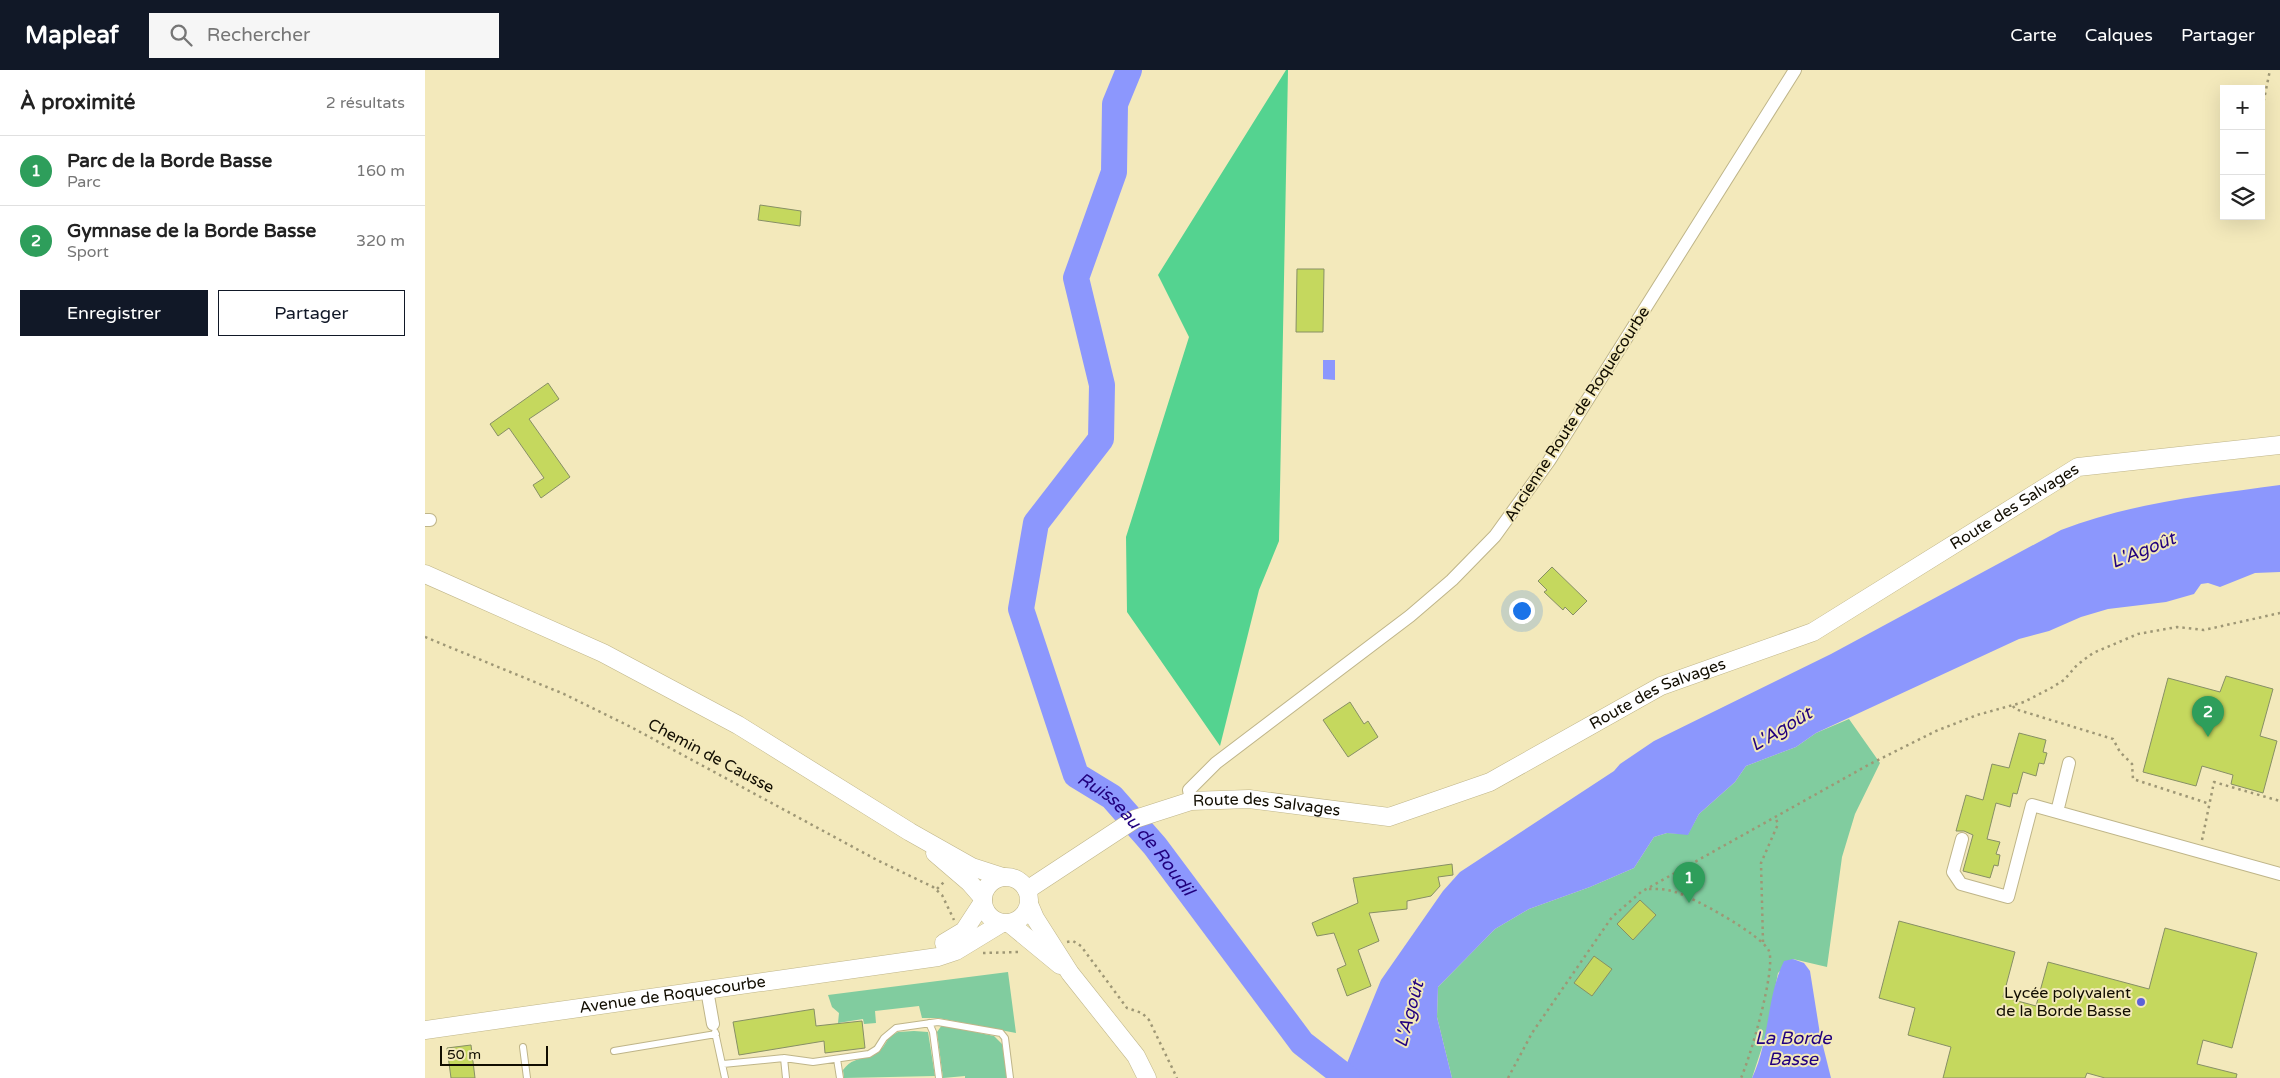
<!DOCTYPE html>
<html lang="fr">
<head>
<meta charset="utf-8">
<style>
  body { margin:0; font-family:"Varela Round",sans-serif; background:#f6f6f6; color:#222 }
  .controls { position:absolute; right:15px; top:15px; display:grid; overflow:hidden; border-radius:0px; box-shadow:0 5px 20px #0002 }
  .controls button { width:45px; height:45px; display:grid; place-items:center; padding:0; border:0; border-bottom:1px solid #e0e0e0; background:#fff; color:#222; font:25px sans-serif }
  .scale { position:absolute; left:15px; bottom:12px; width:108px; box-sizing:border-box; padding-left:5px; border:2px solid #110d01; border-top:0; font-size:14px; line-height:18px; white-space:nowrap; color:#110d01; -webkit-text-stroke:4px #f3e9bb; paint-order:stroke }
  .you { position:absolute; left:1096px; top:540px; width:18px; height:18px; margin:-12px; border:4px solid #fff; border-radius:50%; background:#1a73e8; box-shadow:0 0 0 8px #1a73e833 }
  .badge { display:grid; place-items:center; width:32px; height:32px; border-radius:50%; background:#111827; color:#fff; font-size:16px; font-weight:700 }
  .pin { position:absolute; translate:-50% -41px; filter:drop-shadow(0 1px 2px #0008) }
  .pin::after { content:''; position:absolute; top:26px; width:18px; height:15px; background:inherit; clip-path:polygon(0 0,100% 0,50% 100%) }
  .list { margin:0; padding:0; list-style:none }
  h2 { display:flex; justify-content:space-between; align-items:center; height:65px; margin:0; padding:0 20px; font-size:21px }
  h2 small { font-size:16px; font-weight:400; color:#767676 }
  .list li { display:grid; grid-template-columns:32px 1fr auto; gap:15px; align-items:center; box-sizing:border-box; height:70px; padding:0 20px; border-top:1px solid #e0e0e0 }
  .list b { display:block; font-size:19px; white-space:nowrap }
  .list p { margin:0; font-size:16px; white-space:nowrap; color:#767676 }
  .list em { font-size:16px; font-style:normal; color:#767676 }
  .actions { display:flex; gap:10px; padding:15px 20px }
  .actions a { flex:1; padding:11px 0; border:1px solid #111827; border-radius:0px; text-align:center; font-size:18px; color:#111827 }
  .actions .main { background:#111827; color:#fff }
  .icon { flex:none; width:28px; height:28px; fill:none; stroke:currentColor; stroke-width:2; stroke-linecap:round; stroke-linejoin:round }
  .map { position:relative; flex:none; width:1855px; height:1008px; overflow:hidden }
  header { display:flex; align-items:center; gap:30px; box-sizing:border-box; height:70px; padding:0 25px; background:#111827; color:#fff }
  header strong { font-size:24px }
  nav { display:flex; gap:28px; margin-inline-start:auto; font-size:18px }
  .search { width:350px; height:45px; background:#f6f6f6; display:flex; align-items:center; gap:12px; box-sizing:border-box; padding:0 18px; border-radius:0px; color:#767676; font-size:19px }
  main { display:flex }
  aside { flex:1; background:#fff }
  .map>svg:first-child { display:block }
  .green { fill:#81cc9f }
  .forest { fill:#54d390 }
  .water { fill:#8c97fd }
  .lines { fill:none; stroke-linecap:round; stroke-linejoin:round }
  .river { stroke:#8c97fd; stroke-width:26 }
  .building { fill:#c5d85e; stroke:#878f65 }
  .lane-casing { stroke:#bfb589; stroke-width:8 }
  .street-casing { stroke:#bfb589; stroke-width:14 }
  .secondary-casing { stroke:#bfb589; stroke-width:19 }
  .path { stroke:#9e9775; stroke-width:2.5; stroke-dasharray:2.5 4; stroke-linecap:butt }
  .lane { stroke:#fff; stroke-width:6 }
  .street { stroke:#fff; stroke-width:12 }
  .secondary { stroke:#fff; stroke-width:18 }
  .poi-dot { fill:#5d61d9; stroke:#f3e9bb; stroke-width:2 }
  .labels { text-anchor:middle; dominant-baseline:central; stroke-width:4; stroke-linejoin:round; paint-order:stroke }
  .street-label { font-size:16px; fill:#110d01; stroke:#f3e9bb }
  .poi-label { font-size:16px; fill:#110d01; stroke:#f3e9bb; text-anchor:end }
  .water-label { font-size:18px; font-style:italic; fill:#21007e; stroke:#f3e9bb }
</style>
</head>
<body>
<header>
<strong>Mapleaf</strong>
<div class="search"><svg class="icon" aria-label="search" viewBox="0 0 24 24"><circle cx="10" cy="10" r="6"/><path d="M15 15l6 6"/></svg>Rechercher</div>
<nav><a>Carte</a><a>Calques</a><a>Partager</a></nav>
</header>
<main>
<aside>
<h2>À proximité<small>2 résultats</small></h2>
<ul class="list">
<li><span class="badge" style="background:#2e9e5b">1</span><div><b>Parc de la Borde Basse</b><p>Parc</p></div><em>160 m</em></li>
<li><span class="badge" style="background:#2e9e5b">2</span><div><b>Gymnase de la Borde Basse</b><p>Sport</p></div><em>320 m</em></li>
</ul>
<div class="actions"><a class="main">Enregistrer</a><a>Partager</a></div>
</aside>
<div class="map">
<svg width="1855" height="1008" viewBox="0 0 1855 1008">
  <rect width="100%" height="100%" fill="#f3e9bb"/>
  <path class="green" d="M 1424,649 L 1455,693 L 1430,744 L 1417,787 L 1402,897 L 1368,889 L 1353,903 L 1341,965 L 1327,1008 L 1027,1008 L 1012,947 L 1013,917 L 1070,859 L 1104,839 L 1165,817 L 1209,798 L 1229,767 L 1242,763 L 1263,764 L 1274,744 L 1310,712 L 1321,696 L 1371,677 L 1391,663 Z
    M 583,902 L 591,963 L 513,948 L 497,948 L 494,936 L 450,941 L 451,953 L 439,954 L 438,949 L 413,953 L 414,943 L 407,937 L 403,925 Z
    M 517,955 L 569,966 L 577,974 L 582,1008 L 540,1008 L 540,1006 L 518,1008 L 512,962 Z
    M 489,961 L 503,962 L 510,1006 L 419,1008 L 418,1000 C 433,980 450,997 464,967 L 473,962 Z"/>
  <path class="forest" d="M 861,0 L 863,0 L 854,471 L 834,520 L 795,676 L 702,542 L 701,467 L 764,267 L 733,205 Z"/>
  <path class="water" d="M 898,290 L 910,290 L 910,310 L 898,309 Z
    M 1855,415 L 1855,502 L 1830,503 L 1795,517 L 1783,513 L 1776,514 L 1769,524 L 1741,532 L 1683,539 L 1656,547 L 1624,561 L 1594,569 L 1391,663 L 1371,677 L 1321,696 L 1310,712 L 1274,744 L 1263,765 L 1242,763 L 1229,767 L 1209,798 L 1165,817 L 1104,839 L 1070,859 L 1013,917 L 1012,947 L 1027,1008 L 906,1008 L 873,980 L 867,962 L 910,994 L 920,998 L 956,910 L 1018,821 L 1035,802 L 1189,701 L 1195,694 L 1229,671 L 1406,584 L 1636,460 C 1705,433 1782,425 1855,415 Z
    M 1368,889 L 1379,893 L 1385,901 L 1395,964 L 1406,1008 L 1327,1008 C 1345,971 1341,928 1359,891 Z"/>
  <g class="lines">
    <path class="river" id="s1" d="M 704,0 L 690,34 L 689,102 L 651,208 L 677,315 L 676,369 L 611,453 L 596,539 L 651,705 L 687,727 L 730,776 L 877,973 L 922,1008"/>
  </g>
  <path class="building" d="M 335,135 L 376,141 L 375,156 L 333,150 Z
    M 872,199 L 899,199 L 898,262 L 871,262 Z
    M 123,313 L 134,329 L 104,349 L 145,407 L 116,428 L 108,415 L 119,408 L 84,358 L 73,366 L 65,354 Z
    M 1127,497 L 1162,531 L 1148,545 L 1140,537 L 1138,540 L 1119,522 L 1122,520 L 1113,511 Z
    M 1801,606 L 1848,619 L 1835,666 L 1852,671 L 1838,723 L 1806,714 L 1808,705 L 1777,696 L 1771,716 L 1718,702 L 1743,608 L 1795,622 Z
    M 925,632 L 939,654 L 943,651 L 953,667 L 923,687 L 898,650 Z
    M 1594,663 L 1621,670 L 1618,682 L 1622,683 L 1619,694 L 1614,693 L 1611,706 L 1598,702 L 1592,724 L 1588,723 L 1585,737 L 1571,733 L 1562,769 L 1575,772 L 1571,784 L 1575,785 L 1573,796 L 1569,795 L 1565,808 L 1538,801 L 1548,765 L 1539,761 L 1531,761 L 1541,725 L 1558,730 L 1567,694 L 1584,698 Z
    M 1027,794 L 1028,805 L 1013,807 L 1015,816 L 1006,826 L 982,831 L 982,839 L 944,843 L 954,871 L 933,880 L 946,916 L 922,926 L 912,899 L 921,895 L 909,863 L 892,866 L 887,853 L 933,833 L 928,808 Z
    M 1215,830 L 1231,845 L 1208,870 L 1192,854 Z
    M 1474,851 L 1590,882 L 1578,927 L 1611,936 L 1623,892 L 1724,919 L 1740,858 L 1832,883 L 1807,978 L 1778,970 L 1772,994 L 1812,1004 L 1811,1008 L 1680,1008 L 1662,1003 L 1660,1008 L 1518,1008 L 1526,977 L 1483,965 L 1490,938 L 1454,928 Z
    M 1169,886 L 1187,899 L 1167,926 L 1149,913 Z
    M 389,939 L 391,956 L 437,951 L 440,978 L 400,983 L 399,971 L 314,985 L 308,952 Z
    M 46,975 L 50,1008 L 26,1008 L 22,978 Z"/>
  <g class="lines">
    <defs>
      <path id="lane" d="M 504,953 L 508,962 L 514,1008
        M 290,962 L 300,1008
        M 98,977 L 102,1008
        M 189,981 L 291,964
        M 359,988 L 361,1008
        M 412,989 L 415,1008
        M 298,994 L 359,988 L 388,992 L 444,984 L 452,979 L 459,968 L 471,958 L 513,952 L 576,963 L 580,968 L 585,1008"/>
      <path id="street" d="M 0,450 L 5,450
        M 766,731 L 764,720 L 791,693 L 985,546 L 1027,510 L 1070,466 L 1124,391 L 1370,0
        M 1632,742 L 1644,693
        M 1537,769 L 1528,802 L 1536,814 L 1583,827 L 1607,735 L 1855,804
        M 282,920 L 288,954"/>
      <g id="secondary">
        <path d="M 0,504 L 178,583 L 313,655 L 485,762 L 547,797 L 578,807"/>
        <path d="M 510,783 L 545,813 L 558,828"/>
        <circle cx="581" cy="830" r="23"/>
        <path id="s2" d="M 602,820 L 710,749 L 766,731 L 824,729 L 964,747 L 1065,712 L 1236,616 L 1388,562 L 1653,397 L 1855,375"/>
        <path d="M 604,834 L 610,848 L 645,903 L 711,986 L 722,1008"/>
        <path d="M 584,853 L 635,895"/>
        <path d="M 519,873 L 539,861 L 558,832"/>
        <path id="s3" d="M 0,960 L 513,887 L 531,881 L 577,853"/>
      </g>
    </defs>
    <use href="#lane" class="lane-casing"/>
    <use href="#street" class="street-casing"/>
    <use href="#secondary" class="secondary-casing"/>
    <path class="path" d="M 1836,44 L 1845,0
      M 0,567 L 139,624 L 206,657 L 452,790 L 508,817 L 517,825 L 529,850
      M 1588,636 L 1590,639 L 1688,669 L 1695,682 L 1707,694 L 1708,709 L 1785,734
      M 1777,770 L 1789,712 L 1855,731
      M 512,819 L 520,811
      M 1224,819 C 1233,819 1242,819 1250,822 C 1268,827 1337,865 1344,881 C 1351,900 1325,988 1316,1008
      M 642,872 L 648,871 L 656,876 L 702,938 L 717,943 L 724,950 L 752,1008
      M 1338,872 L 1336,793 L 1353,754 L 1351,749
      M 558,883 L 595,882
      M 1083,1008 L 1107,963 L 1187,847 L 1216,822 L 1445,694 L 1511,661 L 1552,645 L 1599,632 L 1626,618 L 1639,610 L 1652,595 L 1668,583 L 1713,564 L 1752,557 L 1779,560 L 1855,543"/>
    <use href="#lane" class="lane"/>
    <use href="#street" class="street"/>
    <use href="#secondary" class="secondary"/>
  </g>
  <circle class="poi-dot" cx="1716" cy="932" r="5"/>
  <g class="labels">
    <g class="street-label">
      <text transform="translate(1152 344) rotate(-57)">Ancienne Route de Roquecourbe</text>
      <text stroke="none"><textPath href="#s2" startOffset="1089">Route des Salvages</textPath></text>
      <text stroke="none"><textPath href="#s2" startOffset="684">Route des Salvages</textPath></text>
      <text transform="translate(286 686) rotate(28)">Chemin de Causse</text>
      <text stroke="none"><textPath href="#s2" startOffset="264">Route des Salvages</textPath></text>
      <text stroke="none"><textPath href="#s3" startOffset="250">Avenue de Roquecourbe</textPath></text>
    </g>
    <g class="poi-label">
      <text x="1706" y="923">Lycée polyvalent<tspan x="1706" dy="18">de la Borde Basse</tspan></text>
    </g>
    <g class="water-label">
      <text transform="translate(1718 480) rotate(-22)">L'Agoût</text>
      <text transform="translate(1356 659) rotate(-31)">L'Agoût</text>
      <text stroke="none"><textPath href="#s1" startOffset="835">Ruisseau de Roudil</textPath></text>
      <text transform="translate(984 944) rotate(-75)">L'Agoût</text>
      <text x="1368" y="968">La Borde<tspan x="1368" dy="21">Basse</tspan></text>
    </g>
  </g>
</svg>
<div class="controls">
<button>+</button>
<button>−</button>
<button><svg class="icon" aria-label="layers" viewBox="0 0 24 24"><path d="M12 4l9 5-9 5-9-5zM3 14l9 5 9-5"/></svg></button>
</div>
<div class="scale">50 m</div>
<div class="you"></div>
<div class="pin badge" style="left:1264px;top:833px;background:#2e9e5b">1</div>
<div class="pin badge" style="left:1783px;top:667px;background:#2e9e5b">2</div>
</div>
</main>
</body>
</html>
